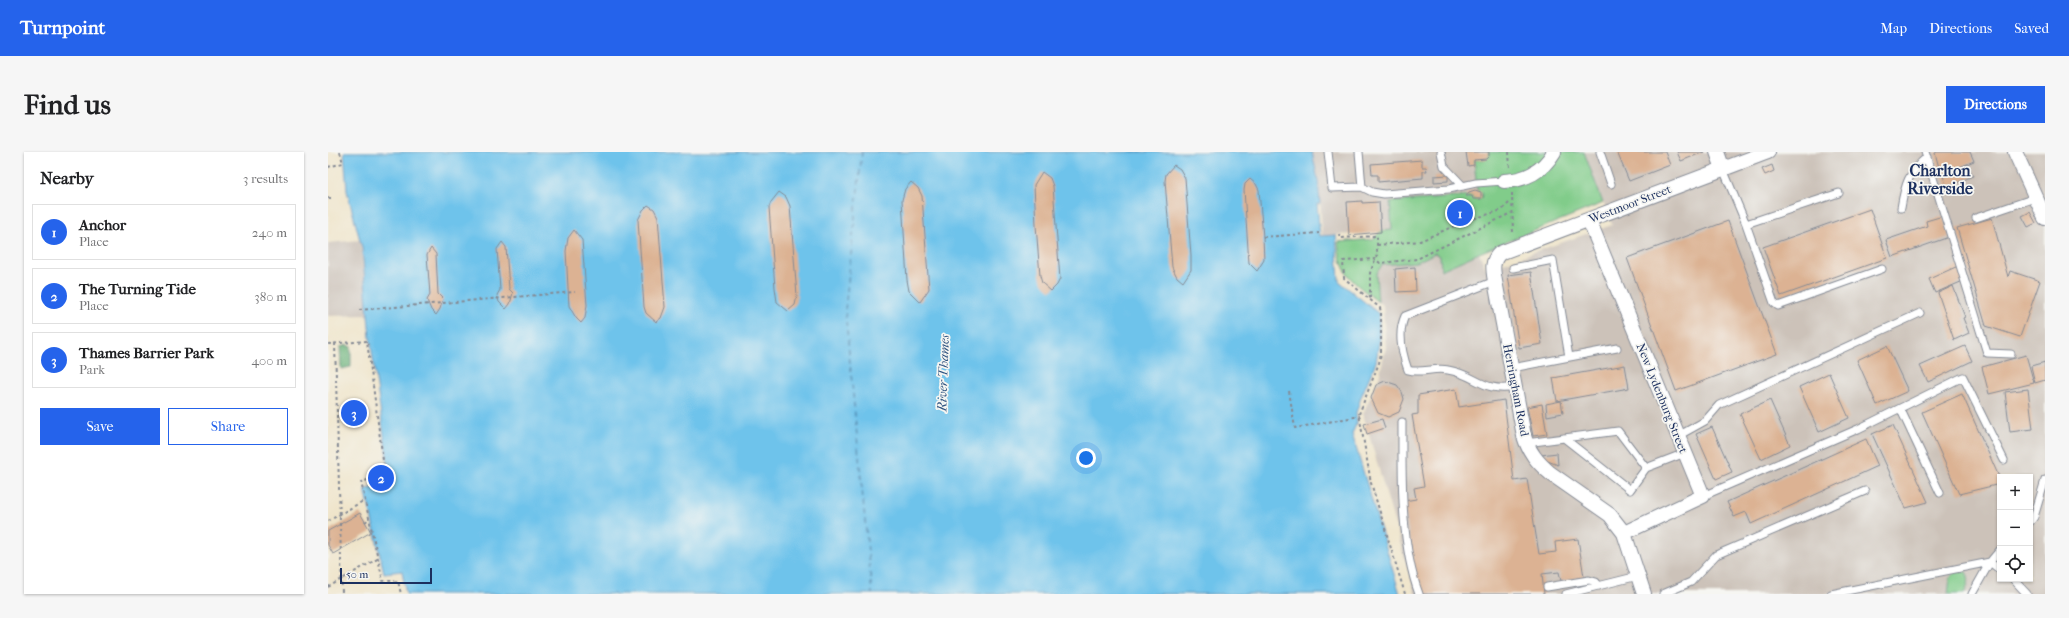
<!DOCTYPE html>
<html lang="en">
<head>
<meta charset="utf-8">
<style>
  body { margin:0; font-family:"IM FELL French Canon",serif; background:#f6f6f6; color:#202124 }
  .controls { position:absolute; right:12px; bottom:12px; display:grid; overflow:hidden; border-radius:0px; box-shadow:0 1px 3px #0004 }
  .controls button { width:36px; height:36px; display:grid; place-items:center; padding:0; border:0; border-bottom:1px solid #e0e0e0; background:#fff; color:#202124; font:20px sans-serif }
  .scale { position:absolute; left:12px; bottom:10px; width:92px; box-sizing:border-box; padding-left:4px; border:2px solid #1b2f5e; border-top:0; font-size:11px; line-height:14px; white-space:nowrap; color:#1b2f5e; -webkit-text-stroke:3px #f6f6f2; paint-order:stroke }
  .you { position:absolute; left:758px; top:306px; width:14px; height:14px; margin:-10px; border:3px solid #fff; border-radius:50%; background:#1a73e8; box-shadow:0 0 0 6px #1a73e833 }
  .badge { display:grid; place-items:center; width:26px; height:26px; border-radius:50%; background:#2563eb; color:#fff; font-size:13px; font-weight:700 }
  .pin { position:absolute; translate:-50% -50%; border:2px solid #fff; box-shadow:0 1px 4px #0006 }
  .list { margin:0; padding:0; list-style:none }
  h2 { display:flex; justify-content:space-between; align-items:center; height:52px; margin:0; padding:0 16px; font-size:17px }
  h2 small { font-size:13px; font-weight:400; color:#757577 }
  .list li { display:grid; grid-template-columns:26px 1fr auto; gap:12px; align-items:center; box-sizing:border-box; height:56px; margin:0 8px 8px; padding:0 8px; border:1px solid #e0e0e0; border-radius:0px }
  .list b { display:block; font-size:15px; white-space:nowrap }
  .list p { margin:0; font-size:13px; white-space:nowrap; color:#757577 }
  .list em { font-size:13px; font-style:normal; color:#757577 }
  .actions { display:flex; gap:8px; padding:12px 16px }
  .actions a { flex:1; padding:9px 0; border:1px solid #2563eb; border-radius:0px; text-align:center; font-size:14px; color:#2563eb }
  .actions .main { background:#2563eb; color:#fff }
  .icon { flex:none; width:22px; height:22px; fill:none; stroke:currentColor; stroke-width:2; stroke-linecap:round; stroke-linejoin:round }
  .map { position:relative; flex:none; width:1717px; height:442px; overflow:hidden; border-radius:0px }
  header { display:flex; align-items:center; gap:24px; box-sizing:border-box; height:56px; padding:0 20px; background:#2563eb; color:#fff }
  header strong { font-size:19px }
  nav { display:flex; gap:22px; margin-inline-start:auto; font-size:14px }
  .intro { display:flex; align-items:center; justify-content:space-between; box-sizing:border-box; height:96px; padding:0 24px }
  h1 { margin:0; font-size:28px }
  .button { padding:10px 18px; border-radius:0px; background:#2563eb; color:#fff; font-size:14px; font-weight:700 }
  main { display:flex; gap:24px; padding:0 24px }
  aside { flex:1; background:#fff; border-radius:0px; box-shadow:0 1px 3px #0004 }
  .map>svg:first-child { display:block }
  .industrial { fill:#ccc2b9; fill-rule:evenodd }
  .green { fill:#81cc8a; stroke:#4e7e74 }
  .forest { fill:#68b076; stroke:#42706a }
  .water { fill:#6ec3eb; stroke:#4479a4 }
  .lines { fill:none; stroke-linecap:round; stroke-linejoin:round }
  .ferry { stroke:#305481; stroke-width:1; stroke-dasharray:5 4; stroke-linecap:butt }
  .building { fill:#dcb293 }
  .service-casing { stroke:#858a94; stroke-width:9 }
  .minor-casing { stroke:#858a94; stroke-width:16 }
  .path { stroke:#858a94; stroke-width:2; stroke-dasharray:3 3; stroke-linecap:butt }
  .service { stroke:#fff; stroke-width:7 }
  .minor { stroke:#fff; stroke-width:14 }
  .labels { text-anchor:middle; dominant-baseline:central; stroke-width:3.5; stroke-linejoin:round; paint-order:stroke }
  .street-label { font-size:12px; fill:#1b2f5e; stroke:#f6f6f2 }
  .water-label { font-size:13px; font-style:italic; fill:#305481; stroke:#f6f6f2 }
  .district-label { font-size:16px; font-weight:bold; fill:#1b2f5e; stroke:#f6f6f2 }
</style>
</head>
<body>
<header>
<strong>Turnpoint</strong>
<nav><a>Map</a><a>Directions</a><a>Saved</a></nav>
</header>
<div class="intro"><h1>Find us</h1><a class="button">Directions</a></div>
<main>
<aside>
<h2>Nearby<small>3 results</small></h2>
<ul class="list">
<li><span class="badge">1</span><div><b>Anchor</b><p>Place</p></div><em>240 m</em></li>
<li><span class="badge">2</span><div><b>The Turning Tide</b><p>Place</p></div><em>380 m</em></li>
<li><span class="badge">3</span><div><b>Thames Barrier Park</b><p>Park</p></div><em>400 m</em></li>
</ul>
<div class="actions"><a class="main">Save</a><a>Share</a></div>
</aside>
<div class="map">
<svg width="1717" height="442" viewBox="0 0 1717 442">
  <rect width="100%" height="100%" fill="#f6f6f2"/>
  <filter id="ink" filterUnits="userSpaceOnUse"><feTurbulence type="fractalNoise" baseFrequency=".025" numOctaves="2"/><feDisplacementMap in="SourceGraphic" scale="8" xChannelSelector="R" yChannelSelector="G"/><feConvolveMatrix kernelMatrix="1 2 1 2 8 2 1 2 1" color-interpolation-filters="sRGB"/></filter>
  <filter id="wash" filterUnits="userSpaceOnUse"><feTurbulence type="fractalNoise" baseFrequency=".012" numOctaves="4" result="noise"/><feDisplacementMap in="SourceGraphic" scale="16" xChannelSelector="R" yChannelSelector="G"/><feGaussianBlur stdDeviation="0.9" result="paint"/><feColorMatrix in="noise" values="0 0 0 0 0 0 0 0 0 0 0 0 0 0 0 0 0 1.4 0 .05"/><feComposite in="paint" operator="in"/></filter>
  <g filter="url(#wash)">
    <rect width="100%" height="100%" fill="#efe4c9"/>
    <path class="industrial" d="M 984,0 L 1161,0 L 1161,2 L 1158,7 L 1146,8 L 1149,37 L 1154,42 L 1153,47 L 1145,47 L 1144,44 L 1062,50 L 1064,78 L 1037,82 L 994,83 L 991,28 Z
      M 1256,0 L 1717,0 L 1717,442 L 1087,442 L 1035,262 L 1051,225 L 1058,195 L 1055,153 L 1050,150 L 1048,122 L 1054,113 L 1089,110 L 1107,101 L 1112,104 L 1113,118 L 1151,101 L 1158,117 L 1284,73 ZM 1672,325 L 1702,325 L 1702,427 L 1672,427 Z
      M 32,88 L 40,163 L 0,164 L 0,91 Z"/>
    <path class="green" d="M 1161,0 L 1256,0 L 1275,51 L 1151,101 L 1113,118 L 1112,104 L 1107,101 L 1089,110 L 1054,113 L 1048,122 L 1050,150 C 1025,129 1013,125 1010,90 L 1045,87 L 1053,79 L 1064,78 L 1062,50 L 1144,44 L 1145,47 L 1153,47 L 1154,42 L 1149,38 L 1146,8 L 1158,7 L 1161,4 Z
      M 1627,419 L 1638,420 C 1643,427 1640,434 1636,442 L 1620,442 L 1622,426 Z"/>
    <path class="forest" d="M 19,193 L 23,195 L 23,215 L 13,217 L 12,195 Z"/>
    <path class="water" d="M 16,0 L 984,0 L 990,28 L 992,52 L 989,52 L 992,84 L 1008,83 L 1011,129 L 1051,162 L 1051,191 L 1048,210 L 1033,245 L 1028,261 L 1029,270 L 1024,282 L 1072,442 L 78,442 L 74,419 L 56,421 L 37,337 L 63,333 L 42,186 L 34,96 L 19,39 Z"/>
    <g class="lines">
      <path class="ferry" d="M 534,0 L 517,158 L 544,442"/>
    </g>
    <g id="blocks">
      <path class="building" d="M 1138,0 L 1161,0 L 1161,4 L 1158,7 L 1146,8 L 1146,13 L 1140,14 Z
        M 1289,0 L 1337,0 L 1342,13 L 1301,29 Z
        M 1349,0 L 1376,0 L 1353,9 Z
        M 1609,0 L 1642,0 L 1646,9 L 1613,23 L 1607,1 Z
        M 1094,8 L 1094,15 L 1098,15 L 1099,19 L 1095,19 L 1095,26 L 1050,30 L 1050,23 L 1044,23 L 1043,12 Z
        M 846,13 L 852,17 L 857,26 L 863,103 L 863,118 L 855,130 L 849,125 L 844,115 L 837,29 L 838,22 Z
        M 1444,13 L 1446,19 L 1437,23 L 1434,17 Z
        M 1640,13 L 1645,24 L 1619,35 L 1615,24 Z
        M 714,20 L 722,26 L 725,34 L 732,127 L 729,133 L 723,139 L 714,131 L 712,124 L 708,73 L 706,33 Z
        M 1120,23 L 1120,29 L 1106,30 L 1106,24 Z
        M 922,27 L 928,32 L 931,38 L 935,85 L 936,108 L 929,119 L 921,111 L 916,38 L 917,32 Z
        M 583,30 L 590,36 L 594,44 L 601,137 L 592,150 L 581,139 L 579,128 L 574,48 L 577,37 Z
        M 1147,38 L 1153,40 L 1153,47 L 1145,47 L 1144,44 L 1138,44 L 1141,40 Z
        M 451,40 L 458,45 L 462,54 L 469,144 L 467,153 L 460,159 L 449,150 L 447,136 L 441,55 L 443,50 Z
        M 1034,49 L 1034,51 L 1051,50 L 1053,80 L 1021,83 L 1019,50 Z
        M 320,53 L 326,57 L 330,65 L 337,155 L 333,166 L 328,170 L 318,161 L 316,155 L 310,68 L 315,58 Z
        M 1542,57 L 1559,106 L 1453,144 L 1435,95 Z
        M 1702,60 L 1708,71 L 1700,75 L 1694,64 Z
        M 1615,64 L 1621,85 L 1564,105 L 1558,88 L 1599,74 L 1598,69 Z
        M 1664,66 L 1680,125 L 1682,119 L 1712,129 L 1692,185 L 1658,174 L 1629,76 Z
        M 1400,69 L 1449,202 L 1348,239 L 1299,106 Z
        M 246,78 L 254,88 L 259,153 L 257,166 L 253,171 L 248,166 L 241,154 L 238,99 L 240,86 Z
        M 174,90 L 178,95 L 181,137 L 185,141 L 182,152 L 178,157 L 171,150 L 169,143 L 172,138 L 169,97 Z
        M 103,96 L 108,102 L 110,142 L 115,147 L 112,157 L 108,163 L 103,158 L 99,148 L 102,143 L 99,103 Z
        M 1630,114 L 1635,129 L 1607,141 L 1601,127 Z
        M 1087,115 L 1088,139 L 1068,140 L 1067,117 Z
        M 1203,120 L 1214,192 L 1191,196 L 1180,123 Z
        M 1625,134 L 1637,165 L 1635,166 L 1641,181 L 1626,188 L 1610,141 Z
        M 1559,194 L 1580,239 L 1549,253 L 1529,208 Z
        M 1637,194 L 1644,209 L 1600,230 L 1592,214 Z
        M 1698,203 L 1706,231 L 1661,242 L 1654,215 Z
        M 1717,210 L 1717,228 L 1707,231 L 1703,214 Z
        M 1297,213 L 1301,236 L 1229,249 L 1225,226 Z
        M 1501,221 L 1521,266 L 1491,280 L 1471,235 Z
        M 1057,229 L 1069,233 L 1074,240 L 1076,247 L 1071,260 L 1060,265 L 1050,261 L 1043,246 L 1048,233 Z
        M 1128,237 L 1131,255 L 1176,248 L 1186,329 L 1199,327 L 1211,402 L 1228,400 L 1227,390 L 1250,387 L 1256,425 L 1233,429 L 1231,420 L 1214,422 L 1216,442 L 1095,442 L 1087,422 L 1076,349 L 1088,347 L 1086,336 L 1096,334 L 1084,263 L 1090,262 L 1090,243 Z
        M 1700,237 L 1705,277 L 1682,280 L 1677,240 Z
        M 1634,242 L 1672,327 L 1672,332 L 1631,342 L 1594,260 Z
        M 1442,248 L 1462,293 L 1433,307 L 1412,262 Z
        M 1233,249 L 1235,261 L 1219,264 L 1218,252 Z
        M 1214,252 L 1219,282 L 1205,284 L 1199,255 Z
        M 1054,267 L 1057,276 L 1039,282 L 1036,272 Z
        M 1565,273 L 1600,350 L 1578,356 L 1544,282 Z
        M 1384,275 L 1404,320 L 1388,327 L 1368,282 Z
        M 1538,287 L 1550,314 L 1423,372 L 1418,360 L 1406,365 L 1399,350 Z
        M 1229,301 L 1230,313 L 1217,308 L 1213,303 Z
        M 32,361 L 43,380 L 5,402 L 0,393 L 0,379 Z"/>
    </g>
  </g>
  <g filter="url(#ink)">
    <use href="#blocks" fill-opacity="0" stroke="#858a94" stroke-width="1"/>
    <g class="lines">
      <defs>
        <path id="service" d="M 1000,0 L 1004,36 L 1034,35
          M 1031,0 L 1034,35 L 1044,40 L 1056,42 L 1121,37 L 1148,31 L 1176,29
          M 1113,0 L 1116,14 L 1135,34
          M 1272,0 L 1283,32
          M 1597,0 L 1659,201 L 1683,202
          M 1395,17 L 1418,72 L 1446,151 L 1450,154 L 1554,117
          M 1573,56 C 1577,32 1580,21 1599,5
          M 1648,66 L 1707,46
          M 1418,72 L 1511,41
          M 1185,116 L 1225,108 L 1241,205
          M 1167,129 L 1077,164 C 1069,181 1074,201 1080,218 C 1093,222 1106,215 1120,218 C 1150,223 1153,241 1188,235
          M 1184,216 L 1289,196
          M 1572,256 L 1612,341
          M 1074,270 C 1074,324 1072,391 1091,442
          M 1350,284 L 1377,269 L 1391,253 L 1592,161
          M 1236,286 L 1302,338 L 1318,316
          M 1198,291 L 1290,279 L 1318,316 L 1357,301
          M 1375,344 L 1530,277 L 1635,225 L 1676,308
          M 1702,370 L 1706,365 L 1717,328
          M 1685,427 L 1699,442
          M 1219,435 L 1261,428 L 1268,430 L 1271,434
          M 1238,442 L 1310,424
          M 1335,442 L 1363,430 L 1388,403 L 1537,339
          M 1503,442 L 1662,410 L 1672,398
          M 1644,442 L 1662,410 L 1672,418"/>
        <path id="minor" d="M 1389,0 L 1395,17
          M 1687,0 L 1717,66
          M 1176,29 C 1198,28 1214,20 1226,0
          M 1261,68 L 1375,344 L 1296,381
          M 1316,442 L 1296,381 L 1282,363 L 1222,321 C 1209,310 1201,300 1196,284 L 1167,129 C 1165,118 1163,109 1172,101 L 1440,0"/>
      </defs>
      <use href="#service" class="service-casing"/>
      <use href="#minor" class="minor-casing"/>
      <path class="path" d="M 1181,0 L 1182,17
        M 0,15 L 15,11 L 12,0
        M 1184,41 L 1185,83
        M 0,46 L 6,46
        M 1011,82 L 1012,86 L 1049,84 L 1049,103 L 1042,121 L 1042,147
        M 935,85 L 991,81
        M 1049,93 L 1092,89 L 1135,70 L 1174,58 L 1183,49
        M 31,158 L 247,140
        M 7,191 L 14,442
        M 0,192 L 39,189 L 57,323 L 33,330 L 55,429 L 70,429 L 73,442
        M 961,239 L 967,276 L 1032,264
        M 0,369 L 37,348
        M 37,370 L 41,367
        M 0,435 L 51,406
        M 1077,442 L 1043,331 L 1031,262 L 1051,211 L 1053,201 L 1053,160 L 1052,156 L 1016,126 L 1015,109 L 1047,107 L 1052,111 L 1089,107 L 1183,61"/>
      <use href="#service" class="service"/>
      <use href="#minor" class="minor"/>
    </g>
  </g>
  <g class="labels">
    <g class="street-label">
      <text transform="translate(1302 52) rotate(-21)">Westmoor Street</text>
      <text transform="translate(1188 238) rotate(79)">Herringham Road</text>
      <text transform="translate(1334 246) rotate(68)">New Lydenburg Street</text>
    </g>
    <g class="water-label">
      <text transform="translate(615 221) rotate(-88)">River Thames</text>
    </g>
    <g class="district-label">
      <text x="1612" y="18">Charlton<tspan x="1612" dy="18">Riverside</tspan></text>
    </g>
  </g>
</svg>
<div class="controls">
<button>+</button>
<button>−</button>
<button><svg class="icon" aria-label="locate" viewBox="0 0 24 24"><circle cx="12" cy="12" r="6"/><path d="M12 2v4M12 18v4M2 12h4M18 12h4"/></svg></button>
</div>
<div class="scale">50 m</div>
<div class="you"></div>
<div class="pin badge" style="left:1132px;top:61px">1</div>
<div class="pin badge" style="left:53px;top:326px">2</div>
<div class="pin badge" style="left:26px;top:261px">3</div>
</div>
</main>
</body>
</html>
